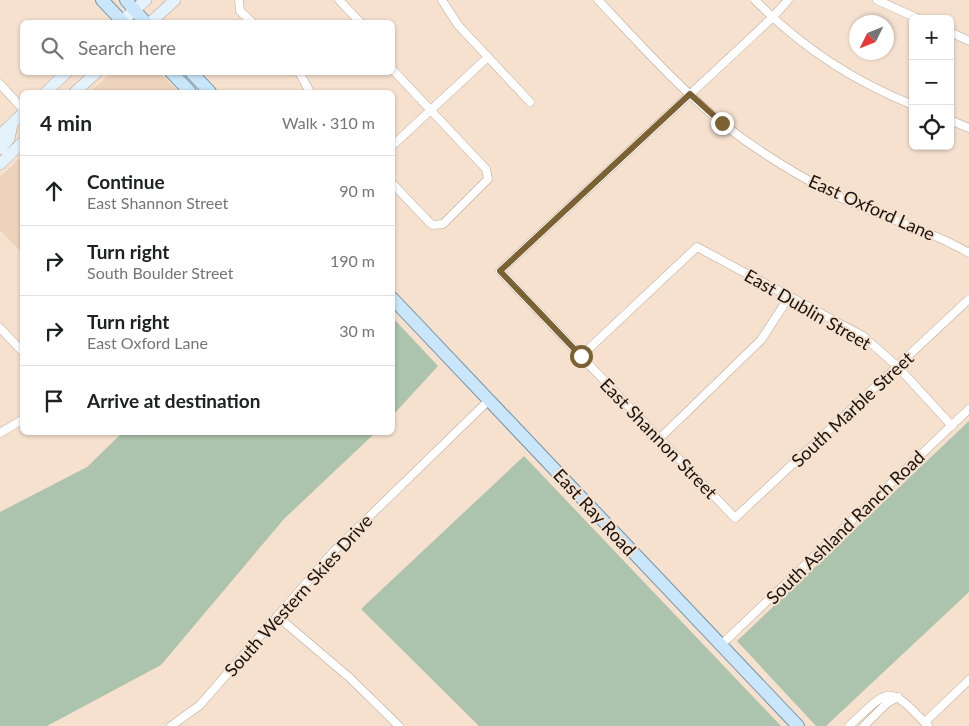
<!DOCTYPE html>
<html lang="en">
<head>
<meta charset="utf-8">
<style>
  body { margin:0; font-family:Lato,sans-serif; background:#f2f2f2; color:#202124 }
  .controls { position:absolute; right:15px; top:15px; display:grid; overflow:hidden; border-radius:8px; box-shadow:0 1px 4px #0004 }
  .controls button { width:45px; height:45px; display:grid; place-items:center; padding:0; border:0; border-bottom:1px solid #e0e0e0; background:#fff; color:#202124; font:25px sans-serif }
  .compass { position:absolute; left:849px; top:15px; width:45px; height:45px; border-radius:50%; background:#fff; box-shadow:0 1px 4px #0004; rotate:227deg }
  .stop { position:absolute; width:15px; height:15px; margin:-11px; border:4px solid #7c6133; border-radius:50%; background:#fff }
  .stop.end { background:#7c6133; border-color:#fff; box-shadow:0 1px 5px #0008 }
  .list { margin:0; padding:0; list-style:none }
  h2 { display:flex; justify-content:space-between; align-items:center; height:65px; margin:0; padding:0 20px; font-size:21px }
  h2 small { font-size:16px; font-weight:400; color:#757577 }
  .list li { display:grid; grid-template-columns:32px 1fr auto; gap:15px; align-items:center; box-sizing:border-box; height:70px; padding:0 20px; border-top:1px solid #e0e0e0 }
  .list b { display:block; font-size:19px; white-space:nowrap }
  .list p { margin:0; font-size:16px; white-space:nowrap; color:#757577 }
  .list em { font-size:16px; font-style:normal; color:#757577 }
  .icon { flex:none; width:28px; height:28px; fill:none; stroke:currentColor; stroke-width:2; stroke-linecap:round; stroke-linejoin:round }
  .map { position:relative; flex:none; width:969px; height:726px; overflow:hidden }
  .search { position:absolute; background:#fff; box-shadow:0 1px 4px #0004; left:20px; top:20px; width:375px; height:55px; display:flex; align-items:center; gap:12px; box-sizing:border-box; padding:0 18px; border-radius:8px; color:#757577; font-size:19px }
  .panel { position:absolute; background:#fff; box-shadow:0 1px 4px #0004; left:20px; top:90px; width:375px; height:345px; border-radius:8px }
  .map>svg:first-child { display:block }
  .built { fill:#eed3bc }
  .green { fill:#acc3ad }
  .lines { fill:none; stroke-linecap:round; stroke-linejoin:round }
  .minor-casing { stroke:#bca897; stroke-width:9 }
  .secondary-casing { stroke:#bca897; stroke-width:12 }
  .primary-casing { stroke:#7491a4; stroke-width:14 }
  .minor { stroke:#fff; stroke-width:8 }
  .secondary { stroke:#e4f2fc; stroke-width:11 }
  .primary { stroke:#c9e6fa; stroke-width:12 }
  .route { stroke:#7c6133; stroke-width:6 }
  .labels { text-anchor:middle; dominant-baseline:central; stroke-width:4; stroke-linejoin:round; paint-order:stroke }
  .street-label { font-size:18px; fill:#1a130d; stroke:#f6e1cf }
</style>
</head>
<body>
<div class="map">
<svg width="969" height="726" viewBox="0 0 969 726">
  <rect width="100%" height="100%" fill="#f6e1cf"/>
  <path class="built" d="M 111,73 L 160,73 L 179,92 L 90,92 Z
    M 22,156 L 22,155 L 22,253 L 0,230 L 0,177 Z"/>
  <path class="green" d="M 393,318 L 438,366 L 393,415 Z
    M 969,421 L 969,592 L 826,726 L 816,726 L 737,641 Z
    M 122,433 L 375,433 L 284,519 L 161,665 L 47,726 L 0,726 L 0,512 L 87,467 Z
    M 524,456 L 781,726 L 479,726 L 361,609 Z"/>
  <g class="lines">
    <defs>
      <path id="minor" d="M 239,0 L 240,11 L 252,22
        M 339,0 L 360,22
        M 442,0 L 458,25 L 530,102
        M 598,0 C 638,42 677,86 722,123 C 757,151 797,175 837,196 C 880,217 928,229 969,253
        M 755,0 C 800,46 853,81 913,105
        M 788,0 L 772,18 L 500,271 L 735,518 L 969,299
        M 877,0 L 919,19
        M 950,32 L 969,41
        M 392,69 L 486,169 L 488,179 L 443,224 L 433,225 L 429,222 L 392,183
        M 299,72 L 310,92
        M 0,84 L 22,108
        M 950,120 L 969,128
        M 392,146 L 488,57
        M 0,328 L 22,351
        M 581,356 L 697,247 L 863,336 L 898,367 L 952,426
        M 0,433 L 22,420
        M 659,439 L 761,340 L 789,297
        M 277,616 L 350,678 L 399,726
        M 721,645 L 969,409
        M 925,722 L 969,680
        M 171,726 L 200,705 L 335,550 L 489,400
        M 849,726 C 891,687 888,684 928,726
        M 864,726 L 887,703 L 898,697"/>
      <path id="secondary" d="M 121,22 L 146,0
        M 151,22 L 175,0
        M 46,92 L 67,72
        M 75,92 L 97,72
        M 0,135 L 22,114
        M 0,149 L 9,139 L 12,124
        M 0,164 L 22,143"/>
      <path id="primary" d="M 102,0 L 123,22
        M 126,0 L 145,22
        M 171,72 L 190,92
        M 191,72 L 210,92
        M 392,298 L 798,726"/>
    </defs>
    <use href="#minor" class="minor-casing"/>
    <use href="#secondary" class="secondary-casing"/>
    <use href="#primary" class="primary-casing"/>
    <use href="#minor" class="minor"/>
    <use href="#secondary" class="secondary"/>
    <use href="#primary" class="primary"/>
  </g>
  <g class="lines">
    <path class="route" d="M 581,356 L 500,271 L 690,94 L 722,123"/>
  </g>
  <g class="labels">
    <g class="street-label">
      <text transform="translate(872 207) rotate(24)">East Oxford Lane</text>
      <text transform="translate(808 309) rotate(30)">East Dublin Street</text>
      <text transform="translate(852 409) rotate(-43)">South Marble Street</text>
      <text transform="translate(659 438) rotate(46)">East Shannon Street</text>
      <text transform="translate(595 512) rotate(47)">East Ray Road</text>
      <text transform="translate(845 527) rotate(-44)">South Ashland Ranch Road</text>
      <text transform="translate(298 595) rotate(-48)">South Western Skies Drive</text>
    </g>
  </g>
</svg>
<div class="controls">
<button>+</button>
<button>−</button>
<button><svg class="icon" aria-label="locate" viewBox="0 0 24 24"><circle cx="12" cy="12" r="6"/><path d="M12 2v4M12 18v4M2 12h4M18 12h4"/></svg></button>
</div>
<svg class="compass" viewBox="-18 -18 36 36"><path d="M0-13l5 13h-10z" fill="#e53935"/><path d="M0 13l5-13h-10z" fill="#757577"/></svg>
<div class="stop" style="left:581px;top:356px"></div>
<div class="stop end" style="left:722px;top:123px"></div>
<div class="search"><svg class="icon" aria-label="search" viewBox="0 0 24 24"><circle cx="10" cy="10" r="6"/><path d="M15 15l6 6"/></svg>Search here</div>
<section class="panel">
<h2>4 min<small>Walk · 310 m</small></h2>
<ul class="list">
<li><svg class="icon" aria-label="ahead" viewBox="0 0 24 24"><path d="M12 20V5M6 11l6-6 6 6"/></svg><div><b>Continue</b><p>East Shannon Street</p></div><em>90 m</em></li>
<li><svg class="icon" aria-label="right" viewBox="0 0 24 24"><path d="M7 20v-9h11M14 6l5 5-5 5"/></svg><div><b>Turn right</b><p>South Boulder Street</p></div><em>190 m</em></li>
<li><svg class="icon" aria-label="right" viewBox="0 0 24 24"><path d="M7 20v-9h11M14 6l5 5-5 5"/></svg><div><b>Turn right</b><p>East Oxford Lane</p></div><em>30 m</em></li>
<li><svg class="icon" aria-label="arrive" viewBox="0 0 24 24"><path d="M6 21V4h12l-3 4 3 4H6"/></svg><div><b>Arrive at destination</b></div></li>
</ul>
</section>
</div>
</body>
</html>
